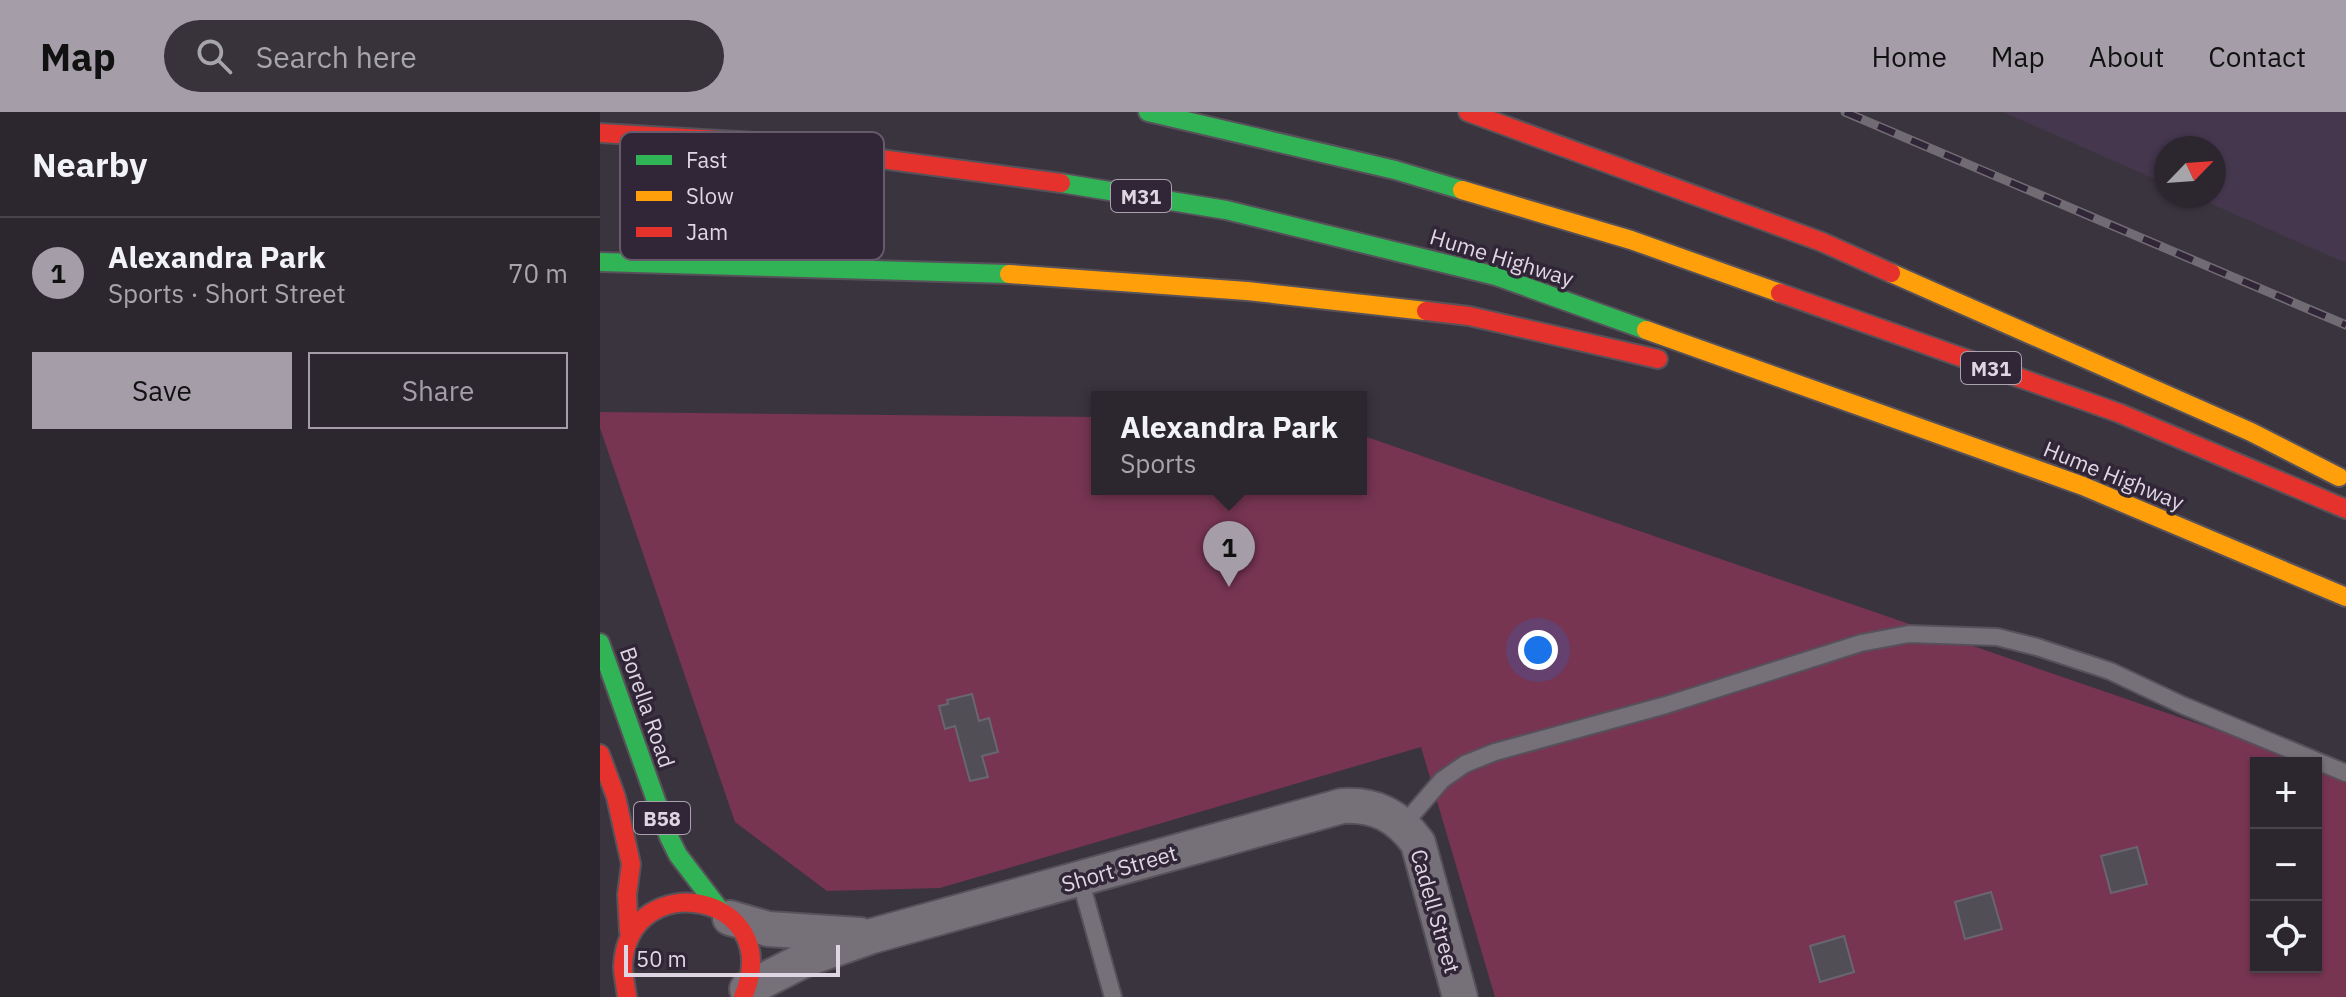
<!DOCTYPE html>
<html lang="en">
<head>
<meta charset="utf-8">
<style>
  body { margin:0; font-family:"IBM Plex Sans",sans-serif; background:#38333a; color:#f1f3f6 }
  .controls { position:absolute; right:24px; bottom:24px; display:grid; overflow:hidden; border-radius:0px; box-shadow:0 2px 6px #0004 }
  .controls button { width:72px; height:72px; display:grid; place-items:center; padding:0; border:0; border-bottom:2px solid #48444a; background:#2c272e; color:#f1f3f6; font:40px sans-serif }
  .compass { position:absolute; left:1554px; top:24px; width:72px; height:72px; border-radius:50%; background:#2c272e; box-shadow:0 2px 6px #0004; rotate:65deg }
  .scale { position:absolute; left:24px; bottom:20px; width:216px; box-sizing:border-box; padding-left:8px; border:4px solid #ded7e3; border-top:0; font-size:22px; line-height:28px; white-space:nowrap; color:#ded7e3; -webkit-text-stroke:6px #312637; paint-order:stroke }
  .you { position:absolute; left:938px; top:538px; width:28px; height:28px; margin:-20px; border:6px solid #fff; border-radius:50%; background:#1a73e8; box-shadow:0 0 0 12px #1a73e833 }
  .badge { display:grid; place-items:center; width:52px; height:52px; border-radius:50%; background:#a59ea9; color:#111; font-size:26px; font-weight:700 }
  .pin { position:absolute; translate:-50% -66px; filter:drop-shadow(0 2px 4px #0008) }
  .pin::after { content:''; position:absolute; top:42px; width:28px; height:24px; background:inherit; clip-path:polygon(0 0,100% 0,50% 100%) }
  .popup { position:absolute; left:491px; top:279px; width:276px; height:104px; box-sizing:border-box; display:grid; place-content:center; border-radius:0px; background:#2c272e; filter:drop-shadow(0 2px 6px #0005); font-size:26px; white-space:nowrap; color:#a6a5aa }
  .popup b { font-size:30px; color:#f1f3f6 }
  .popup::after { content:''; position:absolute; left:50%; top:100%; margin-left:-16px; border:16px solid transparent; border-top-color:#2c272e }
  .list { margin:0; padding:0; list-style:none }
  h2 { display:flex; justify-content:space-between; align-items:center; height:104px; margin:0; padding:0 32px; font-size:34px }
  h2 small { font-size:26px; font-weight:400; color:#a6a5aa }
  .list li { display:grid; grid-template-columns:52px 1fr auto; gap:24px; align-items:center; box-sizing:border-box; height:112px; padding:0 32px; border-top:2px solid #48444a }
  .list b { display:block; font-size:30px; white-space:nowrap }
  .list p { margin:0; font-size:26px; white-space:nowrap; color:#a6a5aa }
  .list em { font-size:26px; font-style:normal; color:#a6a5aa }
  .actions { display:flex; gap:16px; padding:24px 32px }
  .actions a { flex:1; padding:18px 0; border:2px solid #a59ea9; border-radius:0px; text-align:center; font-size:28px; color:#a59ea9 }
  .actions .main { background:#a59ea9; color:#111 }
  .icon { flex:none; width:44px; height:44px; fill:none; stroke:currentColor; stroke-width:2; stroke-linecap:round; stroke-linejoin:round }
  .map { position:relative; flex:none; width:1746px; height:885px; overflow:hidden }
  header { display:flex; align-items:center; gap:48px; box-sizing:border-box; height:112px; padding:0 40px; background:#a59ea9; color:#111 }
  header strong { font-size:38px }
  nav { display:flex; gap:44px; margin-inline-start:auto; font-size:28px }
  .search { width:560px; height:72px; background:#38333a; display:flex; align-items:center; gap:20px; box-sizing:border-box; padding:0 28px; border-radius:44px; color:#a6a5aa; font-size:30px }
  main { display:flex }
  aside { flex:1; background:#2c272e }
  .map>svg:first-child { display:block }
  .built { fill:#45374e }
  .green { fill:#773552 }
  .building { fill:#514e56; stroke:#69666f; stroke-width:2 }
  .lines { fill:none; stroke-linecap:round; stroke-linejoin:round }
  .lane-casing { stroke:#57515a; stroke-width:20 }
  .street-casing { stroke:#57515a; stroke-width:38 }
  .fast-casing { stroke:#57515a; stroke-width:22 }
  .slow-casing { stroke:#57515a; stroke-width:22 }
  .jam-casing { stroke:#57515a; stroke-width:22 }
  .lane { stroke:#767079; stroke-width:16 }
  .street { stroke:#767079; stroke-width:34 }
  .fast { stroke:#30b455; stroke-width:18 }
  .slow { stroke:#ff9f0a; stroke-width:18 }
  .jam { stroke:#e5322d; stroke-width:18 }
  .rail-casing { stroke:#716c74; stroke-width:9 }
  .rail { stroke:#312637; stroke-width:6; stroke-dasharray:18; stroke-linecap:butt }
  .labels { text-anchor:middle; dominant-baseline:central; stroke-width:7; stroke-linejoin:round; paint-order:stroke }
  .shield { fill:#312637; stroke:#aaa2af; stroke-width:2 }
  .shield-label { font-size:20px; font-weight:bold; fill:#ded7e3 }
  .street-label { font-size:22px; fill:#ded7e3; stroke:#312637 }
  .key { fill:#312637; stroke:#655b6b; stroke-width:2 }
  .key-label { font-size:22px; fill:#ded7e3 }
</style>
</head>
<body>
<header>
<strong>Map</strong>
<div class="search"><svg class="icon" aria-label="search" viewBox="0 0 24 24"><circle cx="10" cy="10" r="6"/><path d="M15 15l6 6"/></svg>Search here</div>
<nav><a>Home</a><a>Map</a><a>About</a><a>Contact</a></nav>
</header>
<main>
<aside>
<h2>Nearby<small></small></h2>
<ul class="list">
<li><span class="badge">1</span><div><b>Alexandra Park</b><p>Sports · Short Street</p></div><em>70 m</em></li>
</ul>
<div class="actions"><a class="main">Save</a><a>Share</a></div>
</aside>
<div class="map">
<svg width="1746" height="885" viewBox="0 0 1746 885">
  <rect width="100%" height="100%" fill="#3a343e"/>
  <path class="built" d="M 1403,0 L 1746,0 L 1746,151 L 1593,84 L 1614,84 L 1614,36 L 1566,36 L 1566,72 Z"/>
  <path class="green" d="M 0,300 L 497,305 L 497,377 L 761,377 L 761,323 L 1712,651 L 1656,651 L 1656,855 L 1716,855 L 1716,652 L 1746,663 L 1746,885 L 895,885 L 821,635 L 340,776 L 227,779 L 135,710 L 0,316 Z"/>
  <path class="building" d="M 372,582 L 379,609 L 389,606 L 398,640 L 382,644 L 388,665 L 370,669 L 355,614 L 345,617 L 339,594 L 348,592 L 347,588 Z
    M 1537,735 L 1547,772 L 1511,781 L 1501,744 Z
    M 1391,780 L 1402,817 L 1365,827 L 1355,790 Z
    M 1244,824 L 1254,860 L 1220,870 L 1210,834 Z"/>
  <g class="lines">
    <defs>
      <path id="lane" d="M 804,712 L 842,668 L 865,652 L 895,640 L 1066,593 L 1261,531 L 1309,522 L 1397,525 L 1437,535 L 1510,559 L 1582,593 L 1746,661
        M 480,767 L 513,885"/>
      <path id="street" d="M 130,806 L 168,817 L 260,823
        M 147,877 L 204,848 L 272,824 L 742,694 C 776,692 798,704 818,731 L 860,885"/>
      <path id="fast" d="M 548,0 L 795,58 L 862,78
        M 461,71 L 626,98 L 896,164 L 1046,218
        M 0,150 L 409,162
        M 0,531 L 69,725 L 78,743 L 120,798"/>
      <path id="slow" d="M 862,78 L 1031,128 L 1180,181
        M 1291,161 L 1651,320 L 1739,365
        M 409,162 L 647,179 L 826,199
        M 1046,218 L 1483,374 L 1746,485"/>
      <path id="jam" d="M 868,0 L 1222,130 L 1291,161
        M 0,21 L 154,30 L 461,71
        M 1180,181 L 1519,301 L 1746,397
        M 826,199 L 869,204 L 1058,247
        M 0,642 L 16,685 L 31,752 L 27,783 L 29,819
        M 27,885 C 26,875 23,864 23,854 C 28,752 188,781 143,885"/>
    </defs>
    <use href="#lane" class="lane-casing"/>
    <use href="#street" class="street-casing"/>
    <use href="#fast" class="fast-casing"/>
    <use href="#slow" class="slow-casing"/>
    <use href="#jam" class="jam-casing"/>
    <use href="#lane" class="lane"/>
    <use href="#street" class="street"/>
    <use href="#fast" class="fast"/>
    <use href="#slow" class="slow"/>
    <use href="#jam" class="jam"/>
    <defs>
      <path id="rail" d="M 1245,0 L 1746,213"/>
    </defs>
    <use href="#rail" class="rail-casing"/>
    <use href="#rail" class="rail"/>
  </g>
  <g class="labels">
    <g class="shield">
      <rect x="511" y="68" width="60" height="32" rx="6"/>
      <rect x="1361" y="240" width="60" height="32" rx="6"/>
      <rect x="34" y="690" width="56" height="32" rx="6"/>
    </g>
    <g class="shield-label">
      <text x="541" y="84">M31</text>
      <text x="1391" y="256">M31</text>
      <text x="62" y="706">B58</text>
    </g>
    <g class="street-label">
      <text transform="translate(902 145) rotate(17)">Hume Highway</text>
      <text transform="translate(1514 363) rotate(22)">Hume Highway</text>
      <text transform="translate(48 595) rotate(71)">Borella Road</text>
      <text transform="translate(519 756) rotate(-16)">Short Street</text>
      <text transform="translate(836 799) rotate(74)">Cadell Street</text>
    </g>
  </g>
  <rect x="20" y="20" width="264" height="128" rx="12" class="key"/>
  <rect x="36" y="43" width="36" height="10" fill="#30b455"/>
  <rect x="36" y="79" width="36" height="10" fill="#ff9f0a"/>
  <rect x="36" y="115" width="36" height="10" fill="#e5322d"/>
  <g class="key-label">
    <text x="86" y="56">Fast</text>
    <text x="86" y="92">Slow</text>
    <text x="86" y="128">Jam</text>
  </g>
</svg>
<div class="controls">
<button>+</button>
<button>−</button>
<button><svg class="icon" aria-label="locate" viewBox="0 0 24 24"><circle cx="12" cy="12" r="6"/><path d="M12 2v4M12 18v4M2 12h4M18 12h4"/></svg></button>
</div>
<svg class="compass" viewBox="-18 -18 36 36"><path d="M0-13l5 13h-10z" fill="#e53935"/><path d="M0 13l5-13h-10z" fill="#a6a5aa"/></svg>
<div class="scale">50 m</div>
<div class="you"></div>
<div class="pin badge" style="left:629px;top:475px">1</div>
<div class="popup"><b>Alexandra Park</b>Sports</div>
</div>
</main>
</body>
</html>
